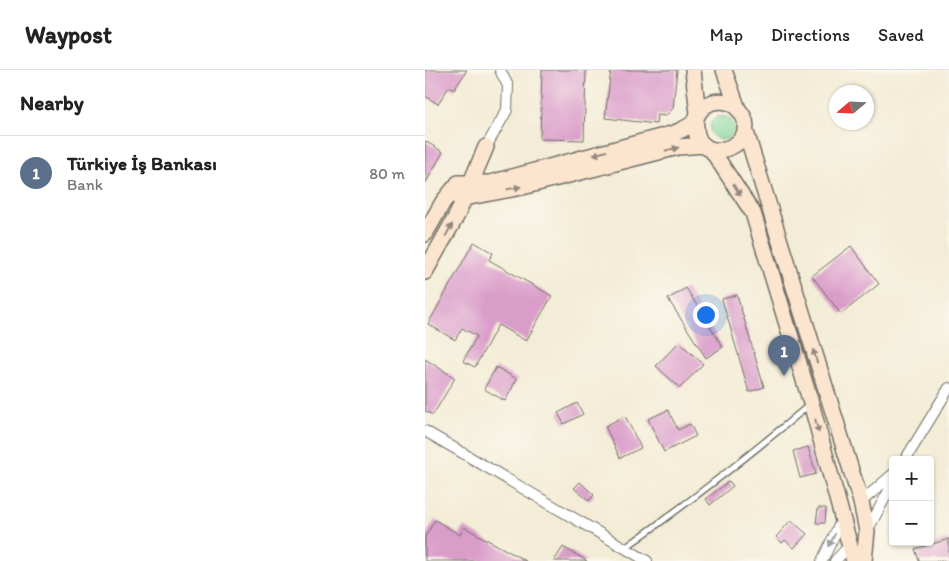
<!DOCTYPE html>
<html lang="en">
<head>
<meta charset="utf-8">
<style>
  body { margin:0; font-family:Itim,sans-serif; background:#f2f2f2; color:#222 }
  .controls { position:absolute; right:15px; bottom:15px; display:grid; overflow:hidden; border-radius:5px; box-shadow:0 1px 4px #0004 }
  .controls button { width:45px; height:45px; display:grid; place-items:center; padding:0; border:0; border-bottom:1px solid #e0e0e0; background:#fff; color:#222; font:25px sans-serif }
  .compass { position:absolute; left:404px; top:15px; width:45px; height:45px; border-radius:50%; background:#fff; box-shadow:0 1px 4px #0004; rotate:251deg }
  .you { position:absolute; left:280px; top:244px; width:18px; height:18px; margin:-12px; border:4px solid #fff; border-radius:50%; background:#1a73e8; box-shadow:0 0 0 8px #1a73e833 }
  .badge { display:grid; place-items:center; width:32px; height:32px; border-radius:50%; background:#ea580c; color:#fff; font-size:16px; font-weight:700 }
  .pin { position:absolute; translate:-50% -41px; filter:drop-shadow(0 1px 2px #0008) }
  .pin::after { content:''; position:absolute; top:26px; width:18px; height:15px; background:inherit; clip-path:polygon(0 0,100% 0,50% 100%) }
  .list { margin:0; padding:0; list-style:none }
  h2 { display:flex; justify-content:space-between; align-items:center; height:65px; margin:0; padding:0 20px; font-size:21px }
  h2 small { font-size:16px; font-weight:400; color:#767676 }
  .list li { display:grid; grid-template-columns:32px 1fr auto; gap:15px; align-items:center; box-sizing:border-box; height:75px; padding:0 20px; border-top:1px solid #e0e0e0 }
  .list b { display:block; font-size:19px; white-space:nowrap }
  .list p { margin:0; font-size:16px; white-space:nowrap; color:#767676 }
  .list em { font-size:16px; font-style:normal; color:#767676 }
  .map { position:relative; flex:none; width:524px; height:491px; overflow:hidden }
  header { display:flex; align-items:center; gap:30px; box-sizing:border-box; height:70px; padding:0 25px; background:#fff; border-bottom:1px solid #e0e0e0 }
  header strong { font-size:24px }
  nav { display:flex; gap:28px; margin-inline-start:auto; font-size:18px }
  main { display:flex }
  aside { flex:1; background:#fff }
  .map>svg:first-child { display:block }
  .green { fill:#83d89b; stroke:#578263 }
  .building { fill:#da9dca }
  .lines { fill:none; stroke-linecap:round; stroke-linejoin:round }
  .lane-casing { stroke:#716f67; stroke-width:8 }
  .street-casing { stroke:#716f67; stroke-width:12 }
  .secondary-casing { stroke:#716f67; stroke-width:18 }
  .lane { stroke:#fff; stroke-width:5 }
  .street { stroke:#fff; stroke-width:10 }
  .secondary { stroke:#fce5cf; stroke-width:15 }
  .oneway { fill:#94887d }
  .oneway2 { fill:#a0a0a0 }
</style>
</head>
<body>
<header>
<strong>Waypost</strong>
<nav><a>Map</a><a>Directions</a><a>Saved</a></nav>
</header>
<main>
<aside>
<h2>Nearby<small></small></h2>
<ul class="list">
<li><span class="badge" style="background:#5c6f8a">1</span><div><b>Türkiye İş Bankası</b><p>Bank</p></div><em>80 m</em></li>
</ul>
</aside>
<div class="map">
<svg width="524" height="491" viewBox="0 0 524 491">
  <rect width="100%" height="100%" fill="#fbf7ec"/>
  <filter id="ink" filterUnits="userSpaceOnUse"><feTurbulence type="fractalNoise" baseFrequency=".02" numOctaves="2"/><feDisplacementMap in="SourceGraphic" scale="10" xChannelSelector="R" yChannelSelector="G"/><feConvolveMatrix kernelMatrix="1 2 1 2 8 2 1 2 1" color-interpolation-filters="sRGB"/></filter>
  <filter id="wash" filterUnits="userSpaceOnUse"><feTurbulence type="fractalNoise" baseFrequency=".0096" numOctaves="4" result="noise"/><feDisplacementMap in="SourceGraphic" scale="20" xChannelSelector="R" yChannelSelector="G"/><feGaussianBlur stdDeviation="1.12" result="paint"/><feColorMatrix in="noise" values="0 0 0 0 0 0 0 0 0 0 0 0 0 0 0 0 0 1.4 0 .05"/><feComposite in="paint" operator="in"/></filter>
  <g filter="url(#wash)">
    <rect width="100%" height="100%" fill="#f3ecd6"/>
    <path class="green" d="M285 58a12 12 0 1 1 24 0a12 12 0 1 1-24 0Z"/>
    <g id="blocks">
      <path class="building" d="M 0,0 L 42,0 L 29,20 L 24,17 L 13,34 L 0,26 Z
        M 117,0 L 161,0 L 159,70 L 115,69 Z
        M 186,0 L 252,0 L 248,38 L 241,46 L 232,45 L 231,54 L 180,48 Z
        M 0,71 L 18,82 L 0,114 Z
        M 49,172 L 68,183 L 64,190 L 127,226 L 101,271 L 73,255 L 50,297 L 38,291 L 52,266 L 37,258 L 30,270 L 3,254 Z
        M 426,176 L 454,214 L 416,244 L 387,206 Z
        M 261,218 L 298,277 L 281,288 L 243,229 Z
        M 312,225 L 339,317 L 324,322 L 297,229 Z
        M 254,272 L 278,294 L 255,318 L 231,296 Z
        M 0,289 L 30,308 L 8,345 L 0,341 Z
        M 71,297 L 92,309 L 80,331 L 59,319 Z
        M 152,333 L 158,344 L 139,354 L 133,343 Z
        M 243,340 L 253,360 L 265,354 L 271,366 L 239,382 L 223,349 Z
        M 200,346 L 216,378 L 195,388 L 180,356 Z
        M 383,377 L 391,404 L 375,408 L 368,381 Z
        M 304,411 L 308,416 L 285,435 L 281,429 Z
        M 155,412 L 169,425 L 164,431 L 149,418 Z
        M 393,438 L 401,438 L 400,453 L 391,453 Z
        M 10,450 L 35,465 L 39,457 L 101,491 L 0,491 L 0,467 Z
        M 366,450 L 382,464 L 369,478 L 360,470 L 357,473 L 351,467 Z
        M 524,469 L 524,491 L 494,491 L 490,479 Z
        M 138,477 L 162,491 L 129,491 Z"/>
    </g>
  </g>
  <g filter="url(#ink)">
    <use href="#blocks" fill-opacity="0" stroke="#716f67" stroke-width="1"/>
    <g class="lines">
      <defs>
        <path id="lane" d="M 200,478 C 263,433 324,386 383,336"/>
        <path id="street" d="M 61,77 L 82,40 L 83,16 L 75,0
          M 0,361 L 222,491
          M 480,390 L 524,318
          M 436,432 L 468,404
          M 442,461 L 468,413
          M 397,491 L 417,449
          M 410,491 L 424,476"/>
        <path id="secondary" d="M 268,0 L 273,44
          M 299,0 L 313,39
          M 320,59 L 436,432 L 442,461 L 439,491
          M 286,79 L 328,143 L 386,333 L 429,491
          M 33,113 L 65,113 L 250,63 C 256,60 266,56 270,51 C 271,50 272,45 273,44 C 276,39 282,34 288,32 C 297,30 307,32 313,39 C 345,74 267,105 271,51
          M 25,124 L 39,128 L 97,117 L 253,77 L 279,75
          M 0,164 L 18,132 L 31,116
          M 0,202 L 32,145 L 61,77"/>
      </defs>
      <use href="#lane" class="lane-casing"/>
      <use href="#street" class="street-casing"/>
      <use href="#secondary" class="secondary-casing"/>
      <use href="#lane" class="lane"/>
      <use href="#street" class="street"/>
      <use href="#secondary" class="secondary"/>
    </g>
    <defs><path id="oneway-solid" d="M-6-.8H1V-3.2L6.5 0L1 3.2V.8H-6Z" transform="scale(1.25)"/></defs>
    <g class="oneway">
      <use href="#oneway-solid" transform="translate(247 79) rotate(-13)"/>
      <use href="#oneway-solid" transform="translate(175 83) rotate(165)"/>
      <use href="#oneway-solid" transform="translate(89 118) rotate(-11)"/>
      <use href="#oneway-solid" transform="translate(312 120) rotate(57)"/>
      <use href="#oneway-solid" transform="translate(24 160) rotate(-61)"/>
      <use href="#oneway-solid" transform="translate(390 286) rotate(-107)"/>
      <use href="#oneway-solid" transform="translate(392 356) rotate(75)"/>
    </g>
    <use class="oneway2" href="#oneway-solid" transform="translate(407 470) rotate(117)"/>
  </g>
</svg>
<div class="controls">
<button>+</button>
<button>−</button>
</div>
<svg class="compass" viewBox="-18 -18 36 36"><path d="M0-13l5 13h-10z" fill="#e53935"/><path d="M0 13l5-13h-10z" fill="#767676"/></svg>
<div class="you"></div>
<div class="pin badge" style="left:359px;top:306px;background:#5c6f8a">1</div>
</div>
</main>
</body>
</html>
